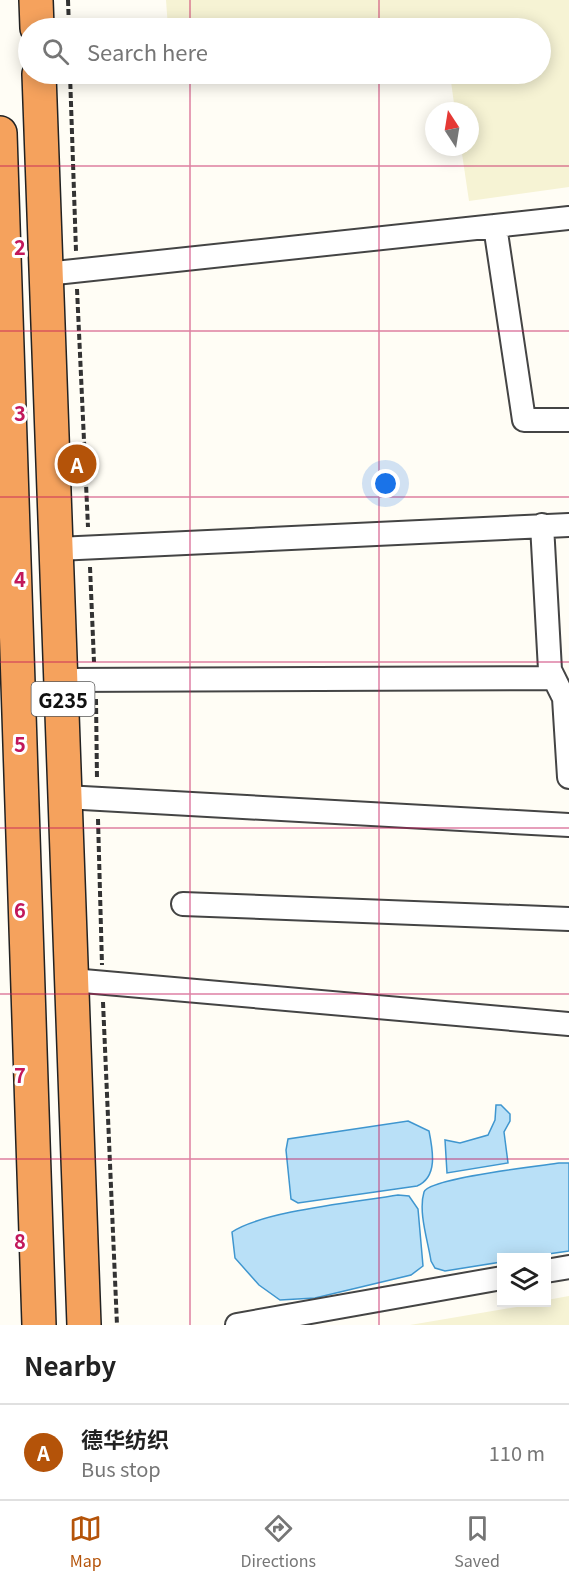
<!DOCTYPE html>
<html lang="en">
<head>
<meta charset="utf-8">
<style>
  body { margin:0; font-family:Georgia,"Noto Sans SC",serif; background:#f2f2f2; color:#222 }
  .controls { position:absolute; right:18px; bottom:18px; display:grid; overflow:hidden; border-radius:0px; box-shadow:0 3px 15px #0003 }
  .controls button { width:54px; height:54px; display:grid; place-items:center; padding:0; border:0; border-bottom:2px solid #e0e0e0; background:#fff; color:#222; font:30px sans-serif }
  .compass { position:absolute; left:425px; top:102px; width:54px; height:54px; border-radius:50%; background:#fff; box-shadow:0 3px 15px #0003; rotate:348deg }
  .you { position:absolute; left:386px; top:484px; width:21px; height:21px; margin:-15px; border:4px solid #fff; border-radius:50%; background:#1a73e8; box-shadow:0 0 0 9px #1a73e833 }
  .badge { display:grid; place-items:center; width:39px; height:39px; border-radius:50%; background:#b45309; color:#fff; font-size:20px; font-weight:700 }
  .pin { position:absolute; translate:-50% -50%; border:3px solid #fff; box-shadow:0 2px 6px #0006 }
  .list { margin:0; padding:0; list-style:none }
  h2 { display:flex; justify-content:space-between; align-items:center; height:78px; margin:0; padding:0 24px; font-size:26px }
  h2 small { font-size:20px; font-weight:400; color:#767676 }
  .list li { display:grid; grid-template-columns:39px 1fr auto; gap:18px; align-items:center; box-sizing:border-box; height:96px; padding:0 24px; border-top:2px solid #e0e0e0 }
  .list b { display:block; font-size:22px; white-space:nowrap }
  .list p { margin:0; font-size:20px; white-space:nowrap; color:#767676 }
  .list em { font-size:20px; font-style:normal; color:#767676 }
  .icon { flex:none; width:33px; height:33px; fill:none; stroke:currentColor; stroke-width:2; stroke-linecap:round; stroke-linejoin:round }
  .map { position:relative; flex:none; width:569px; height:1325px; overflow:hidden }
  .search { position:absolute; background:#fff; box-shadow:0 3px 15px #0003; left:18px; right:18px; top:18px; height:66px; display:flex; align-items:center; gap:15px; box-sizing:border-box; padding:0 21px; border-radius:33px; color:#767676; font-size:22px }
  .sheet { height:174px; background:#fff }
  nav { display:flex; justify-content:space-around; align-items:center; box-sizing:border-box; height:84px; border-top:2px solid #e0e0e0; background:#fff; font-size:16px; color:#767676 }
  nav a { display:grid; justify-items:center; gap:3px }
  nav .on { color:#b45309 }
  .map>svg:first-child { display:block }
  .farmland { fill:#f6f3d4 }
  .water { fill:#b9e0f7; stroke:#3f96cf; stroke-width:1.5 }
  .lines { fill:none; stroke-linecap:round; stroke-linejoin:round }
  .minor-casing { stroke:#444; stroke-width:26 }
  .highway-casing { stroke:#222; stroke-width:36 }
  .path { stroke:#333; stroke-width:4; stroke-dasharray:6 3; stroke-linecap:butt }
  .minor { stroke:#fff; stroke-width:22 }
  .highway { stroke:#f5a25d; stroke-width:33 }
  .grid { fill:none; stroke:#c2185b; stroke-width:1.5; stroke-opacity:0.55 }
  .labels { text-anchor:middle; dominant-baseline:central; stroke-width:6; stroke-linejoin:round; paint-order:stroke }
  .shield { fill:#fff; stroke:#585858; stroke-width:1.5 }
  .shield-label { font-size:20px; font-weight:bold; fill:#111 }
  .grid-label { font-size:20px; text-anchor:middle; font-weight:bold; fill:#c2185b; stroke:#fff; stroke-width:6; stroke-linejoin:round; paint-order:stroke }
</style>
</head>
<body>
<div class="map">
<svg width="569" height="1325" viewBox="0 0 569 1325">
  <rect width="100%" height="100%" fill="#fffdf5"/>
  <path class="farmland" d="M 166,0 L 569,0 L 569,187 L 469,201 L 461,147 L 470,147 L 470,111 L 455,111 L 450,74 L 540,74 L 540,28 L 168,28 Z
    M 569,1296 L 569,1325 L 410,1325 L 546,1302 L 547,1300 Z"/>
  <path class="water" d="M 496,1105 L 501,1105 L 510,1114 L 510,1121 L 504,1132 L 508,1163 L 447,1173 L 445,1140 L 460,1143 L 488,1135 L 495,1120 Z
    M 408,1121 L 429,1131 C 433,1151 438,1177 417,1186 L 298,1203 L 291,1199 L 286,1150 L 288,1139 Z
    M 559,1163 L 569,1163 L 569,1251 L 527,1257 L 502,1258 L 501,1262 L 445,1271 L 435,1268 L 431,1261 C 428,1241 418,1212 424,1192 C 429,1178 539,1166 559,1163 Z
    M 398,1195 L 409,1196 L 418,1209 L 423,1266 L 411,1275 L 315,1298 L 280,1300 L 259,1285 L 235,1258 L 232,1232 C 263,1211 357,1202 398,1195 Z"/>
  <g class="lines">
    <defs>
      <path id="minor" d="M 495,226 L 524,420 L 569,420
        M 46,274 L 569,218
        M 542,525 L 550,670 L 564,698 L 569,777
        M 57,549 L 569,525
        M 62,680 L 554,678
        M 65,797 L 569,825
        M 183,904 L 569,919
        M 72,980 L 569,1024
        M 546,1271 L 569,1267
        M 237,1325 L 502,1278"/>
      <path id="highway" d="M 36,0 L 37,28
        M 39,74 L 84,1325
        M 0,133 L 39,1325"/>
    </defs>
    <use href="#minor" class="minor-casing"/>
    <use href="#highway" class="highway-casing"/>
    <path class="path" d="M 68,0 L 69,28
      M 70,74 L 76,251
      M 77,289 L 88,527
      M 90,567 L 94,662
      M 96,699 L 97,779
      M 98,819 L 102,965
      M 103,1002 L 117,1325"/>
    <use href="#minor" class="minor"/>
    <use href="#highway" class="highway"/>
  </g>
  <path class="grid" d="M 190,0 L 190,28M 379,0 L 379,28M 190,74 L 190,1325M 379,74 L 379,1325M 0,166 L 569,166M 0,331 L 569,331M 0,497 L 569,497M 0,662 L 569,662M 0,828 L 569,828M 0,994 L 569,994M 0,1159 L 569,1159"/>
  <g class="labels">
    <rect class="shield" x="31.5" y="682" width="63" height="34" rx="4.5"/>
    <g class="shield-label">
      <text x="63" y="699">G235</text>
    </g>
  </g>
  <g class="grid-label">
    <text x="20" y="255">2</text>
    <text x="20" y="421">3</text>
    <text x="20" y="587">4</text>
    <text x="20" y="752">5</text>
    <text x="20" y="918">6</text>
    <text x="20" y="1083">7</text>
    <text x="20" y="1249">8</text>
  </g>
</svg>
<div class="controls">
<button><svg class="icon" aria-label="layers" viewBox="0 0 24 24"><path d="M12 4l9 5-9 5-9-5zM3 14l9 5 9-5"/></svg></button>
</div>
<svg class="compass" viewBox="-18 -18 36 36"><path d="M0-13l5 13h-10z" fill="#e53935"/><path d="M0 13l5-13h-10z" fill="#767676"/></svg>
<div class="you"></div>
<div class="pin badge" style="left:77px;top:464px">A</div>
<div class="search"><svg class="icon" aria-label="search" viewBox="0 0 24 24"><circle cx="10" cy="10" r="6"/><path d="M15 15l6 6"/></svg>Search here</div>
</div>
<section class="sheet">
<h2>Nearby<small></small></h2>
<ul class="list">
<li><span class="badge">A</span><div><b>德华纺织</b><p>Bus stop</p></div><em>110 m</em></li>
</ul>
</section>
<nav>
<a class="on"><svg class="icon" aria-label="map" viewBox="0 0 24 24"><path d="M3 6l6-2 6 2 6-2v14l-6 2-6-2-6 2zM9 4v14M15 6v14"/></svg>Map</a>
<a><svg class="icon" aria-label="directions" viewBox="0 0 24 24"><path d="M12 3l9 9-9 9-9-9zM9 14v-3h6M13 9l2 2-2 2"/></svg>Directions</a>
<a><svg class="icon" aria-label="saved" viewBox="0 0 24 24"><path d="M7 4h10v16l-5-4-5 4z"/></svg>Saved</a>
</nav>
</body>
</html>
